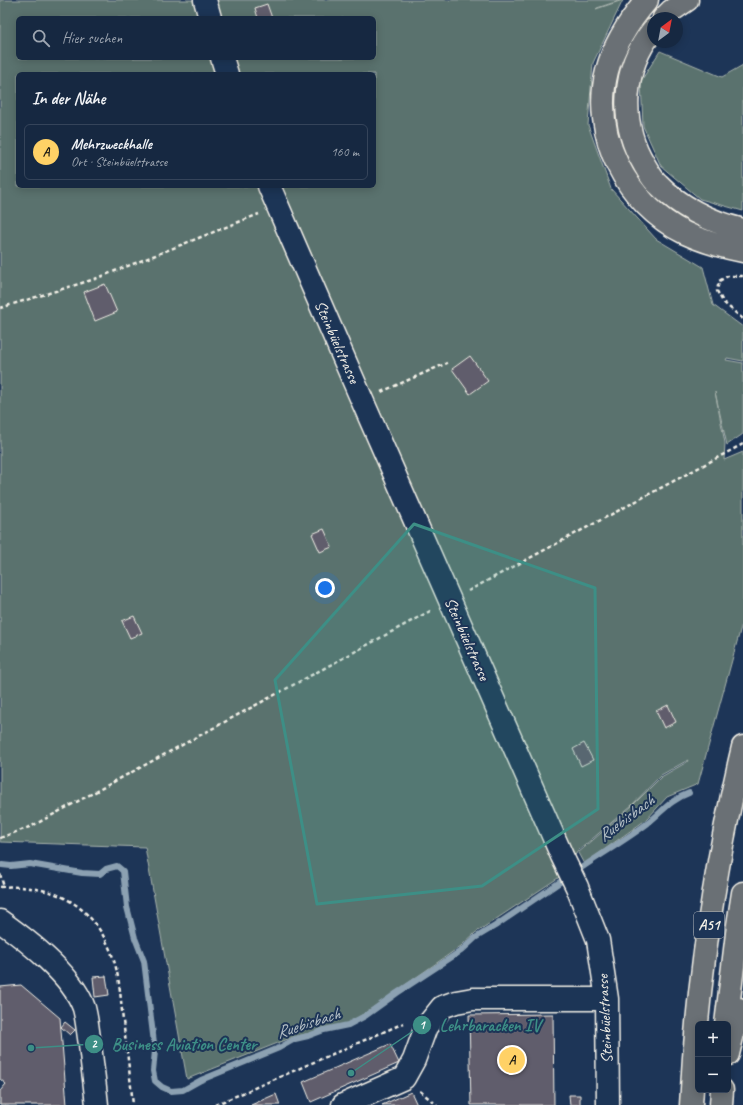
<!DOCTYPE html>
<html lang="de">
<head>
<meta charset="utf-8">
<style>
  body { margin:0; font-family:Caveat,sans-serif; background:#23344c; color:#f1f3f6 }
  .controls { position:absolute; right:12px; bottom:12px; display:grid; overflow:hidden; border-radius:6px; box-shadow:0 2px 10px #0003 }
  .controls button { width:36px; height:36px; display:grid; place-items:center; padding:0; border:0; border-bottom:1px solid #35445a; background:#162841; color:#f1f3f6; font:20px sans-serif }
  .compass { position:absolute; left:647px; top:12px; width:36px; height:36px; border-radius:50%; background:#162841; box-shadow:0 2px 10px #0003; rotate:32deg }
  .you { position:absolute; left:325px; top:588px; width:14px; height:14px; margin:-10px; border:3px solid #fff; border-radius:50%; background:#1a73e8; box-shadow:0 0 0 6px #1a73e833 }
  .badge { display:grid; place-items:center; width:26px; height:26px; border-radius:50%; background:#ffd166; color:#111; font-size:13px; font-weight:700 }
  .pin { position:absolute; translate:-50% -50%; border:2px solid #fff; box-shadow:0 1px 4px #0006 }
  .list { margin:0; padding:0; list-style:none }
  h2 { display:flex; justify-content:space-between; align-items:center; height:52px; margin:0; padding:0 16px; font-size:17px }
  h2 small { font-size:13px; font-weight:400; color:#9ea6b1 }
  .list li { display:grid; grid-template-columns:26px 1fr auto; gap:12px; align-items:center; box-sizing:border-box; height:56px; margin:0 8px 8px; padding:0 8px; border:1px solid #35445a; border-radius:6px }
  .list b { display:block; font-size:15px; white-space:nowrap }
  .list p { margin:0; font-size:13px; white-space:nowrap; color:#9ea6b1 }
  .list em { font-size:13px; font-style:normal; color:#9ea6b1 }
  .icon { flex:none; width:22px; height:22px; fill:none; stroke:currentColor; stroke-width:2; stroke-linecap:round; stroke-linejoin:round }
  .map { position:relative; flex:none; width:743px; height:1105px; overflow:hidden }
  .search { position:absolute; background:#162841; box-shadow:0 2px 10px #0003; left:16px; top:16px; width:360px; height:44px; display:flex; align-items:center; gap:10px; box-sizing:border-box; padding:0 14px; border-radius:6px; color:#9ea6b1; font-size:15px }
  .panel { position:absolute; background:#162841; box-shadow:0 2px 10px #0003; left:16px; top:72px; width:360px; height:116px; border-radius:6px }
  .map>svg:first-child { display:block }
  .green { fill:#5a726e; stroke:#a7b2ab; fill-rule:evenodd }
  .lines { fill:none; stroke-linecap:round; stroke-linejoin:round }
  .stream { stroke:#8ca1b2; stroke-width:6 }
  .building { fill:#605d6c; stroke:#f4f1e8 }
  .minor-casing { stroke:#f4f1e8; stroke-width:25 }
  .highway-casing { stroke:#f4f1e8; stroke-width:25 }
  .path { stroke:#f4f1e8; stroke-width:2.5; stroke-dasharray:4 3; stroke-linecap:butt }
  .minor { stroke:#1d3557; stroke-width:22 }
  .highway { stroke:#6a7074; stroke-width:22 }
  .marked { fill:#3d8f86; fill-opacity:0.2; stroke:#3d8f86; stroke-width:3; stroke-linejoin:round }
  .labels { text-anchor:middle; dominant-baseline:central; stroke-width:4; stroke-linejoin:round; paint-order:stroke }
  .shield { fill:#1d3557; stroke:#b4b9bc; stroke-width:1 }
  .shield-label { font-size:15px; font-weight:bold; fill:#f4f1e8 }
  .street-label { font-size:16px; fill:#f4f1e8; stroke:#1d3557 }
  .water-label { font-size:17px; font-style:italic; fill:#b7c2c8; stroke:#1d3557 }
  .leader { fill:none; stroke:#3d8f86; stroke-width:1.5 }
  .callout-dot { fill:#3d8f86; stroke:#1d3557; stroke-width:1.5 }
  .mark-label { font-size:12px; text-anchor:middle; font-weight:bold; fill:#fff }
  .callout-label { font-size:17px; text-anchor:middle; font-weight:bold; fill:#3d8f86; stroke:#1d3557; stroke-width:4; stroke-linejoin:round; paint-order:stroke }
</style>
</head>
<body>
<div class="map">
<svg width="743" height="1105" viewBox="0 0 743 1105">
  <rect width="100%" height="100%" fill="#1d3557"/>
  <filter id="ink" filterUnits="userSpaceOnUse"><feTurbulence type="fractalNoise" baseFrequency=".025" numOctaves="2"/><feDisplacementMap in="SourceGraphic" scale="8" xChannelSelector="R" yChannelSelector="G"/><feConvolveMatrix kernelMatrix="1 2 1 2 8 2 1 2 1" color-interpolation-filters="sRGB"/></filter>
  <g filter="url(#ink)">
    <path class="green" d="M 0,0 L 621,0 L 597,8 L 596,9 L 623,0 L 593,63 L 588,125 L 611,189 L 656,239 L 703,267 L 713,305 L 743,327 L 743,340 L 742,340 L 743,341 L 743,361 L 727,358 L 726,360 L 743,363 L 743,434 L 727,445 L 715,392 L 725,443 L 724,460 L 743,452 L 743,620 L 698,784 L 667,797 L 647,819 L 584,864 L 578,853 L 632,806 L 661,777 L 687,762 L 688,760 L 661,775 L 632,805 L 578,851 L 558,878 L 475,933 L 461,946 L 365,1013 L 347,1024 L 293,1037 L 187,1079 L 145,847 L 0,842 ZM 18,18 L 374,18 L 374,58 L 18,58 ZM 18,74 L 374,74 L 374,186 L 18,186 Z
      M 660,51 L 722,77 L 743,65 L 743,211 L 700,199 L 661,166 L 643,126 L 641,81 Z"/>
    <g class="lines">
      <path class="stream" d="M 2,865 L 11,866 L 30,864 L 82,873 L 100,874 L 106,869 L 117,866 L 123,871 L 127,907 L 135,938 L 144,961 L 155,1051 L 153,1071 L 155,1081 L 162,1087 L 171,1091 L 183,1090 L 201,1080 L 279,1048 L 295,1039 L 308,1036 L 324,1030 L 348,1025 L 365,1016 L 397,993 L 461,951 L 475,938 L 495,926 L 560,882
        M 581,868 C 603,853 627,839 648,823 C 663,811 670,800 689,793"/>
    </g>
    <path class="building" d="M 267,4 L 272,18 L 258,18 L 255,8 Z
      M 105,284 L 117,312 L 95,321 L 84,292 Z
      M 470,356 L 488,381 L 470,394 L 452,369 Z
      M 324,529 L 332,547 L 320,552 L 312,534 Z
      M 134,616 L 142,633 L 130,638 L 122,621 Z
      M 668,705 L 676,722 L 664,728 L 656,711 Z
      M 584,743 L 593,760 L 581,766 L 573,749 Z
      M 106,976 L 109,995 L 95,997 L 93,977 Z
      M 21,985 L 60,1018 L 67,1105 L 0,1105 L 0,1091 L 6,1084 L 0,1079 L 0,987 Z
      M 553,1014 L 554,1105 L 471,1105 L 469,1015 Z
      M 65,1022 L 75,1030 L 70,1035 L 61,1027 Z
      M 390,1044 L 399,1063 L 311,1102 L 303,1082 Z
      M 411,1092 L 417,1105 L 382,1105 Z
      M 276,1094 L 280,1105 L 251,1105 Z
      M 569,1095 L 580,1095 L 580,1105 L 570,1105 Z"/>
    <g class="lines">
      <defs>
        <path id="minor" d="M 205,0 L 210,18
          M 222,58 L 227,74
          M 269,186 L 362,400 L 562,856 L 577,887 L 598,940 L 607,999 L 608,1105
          M 0,921 C 27,940 73,976 84,1008 C 87,1019 88,1033 90,1044 C 92,1065 95,1085 97,1105
          M 343,1105 L 404,1078 L 414,1060 L 426,1027 L 442,1007 L 456,1002 L 473,999 L 607,999"/>
        <path id="highway" d="M 647,0 C 629,21 614,44 607,71 C 591,135 626,204 685,233 C 704,242 723,247 743,251
          M 664,18 L 671,11 L 687,0
          M 653,30 C 622,68 619,123 644,164 C 648,171 652,179 658,184 C 681,208 711,222 743,230
          M 726,1024 L 738,925 L 743,893
          M 728,1054 L 739,1009
          M 691,1105 C 697,985 715,864 743,747
          M 721,1105 L 722,1090"/>
      </defs>
      <use href="#minor" class="minor-casing"/>
      <use href="#highway" class="highway-casing"/>
      <path class="path" d="M 743,276 L 728,276 L 719,281 L 717,291 L 723,302 L 743,319
        M 0,308 L 95,279 L 259,214
        M 381,392 L 447,363
        M 468,591 L 743,444
        M 0,838 L 32,826 L 432,610
        M 0,874 L 4,887
        M 0,887 C 12,886 24,887 36,889 C 77,895 104,925 115,964 C 120,982 121,1002 123,1021 C 127,1049 130,1077 133,1105
        M 420,1091 L 437,1105
        M 215,1105 L 404,1023"/>
      <use href="#minor" class="minor"/>
      <use href="#highway" class="highway"/>
    </g>
  </g>
  <path class="marked" d="M 414,524 L 595,588 L 598,809 L 482,886 L 317,904 L 275,680 Z"/>
  <g class="labels">
    <rect class="shield" x="694" y="912" width="30" height="26" rx="3"/>
    <g class="shield-label">
      <text x="709" y="925">A51</text>
    </g>
    <g class="street-label">
      <text transform="translate(337 342) rotate(66)">Steinbüelstrasse</text>
      <text transform="translate(467 639) rotate(66)">Steinbüelstrasse</text>
      <text transform="translate(605 1019) rotate(-93)">Steinbüelstrasse</text>
    </g>
    <g class="water-label">
      <text transform="translate(626 818) rotate(-37)">Ruebisbach</text>
      <text transform="translate(308 1023) rotate(-18)">Ruebisbach</text>
    </g>
  </g>
  <path class="leader" d="M351 1073L422 1025M31 1048L94 1044"/>
  <g class="callout-dot">
    <circle cx="351" cy="1073" r="4"/>
    <circle cx="31" cy="1048" r="4"/>
    <circle cx="422" cy="1025" r="10"/>
    <circle cx="94" cy="1044" r="10"/>
  </g>
  <g class="mark-label">
    <text x="422" y="1029">1</text>
    <text x="94" y="1048">2</text>
  </g>
  <g class="callout-label">
    <text x="490" y="1031">Lehrbaracken IV</text>
    <text x="184" y="1050">Business Aviation Center</text>
  </g>
</svg>
<div class="controls">
<button>+</button>
<button>−</button>
</div>
<svg class="compass" viewBox="-18 -18 36 36"><path d="M0-13l5 13h-10z" fill="#e53935"/><path d="M0 13l5-13h-10z" fill="#9ea6b1"/></svg>
<div class="you"></div>
<div class="pin badge" style="left:512px;top:1060px">A</div>
<div class="search"><svg class="icon" aria-label="search" viewBox="0 0 24 24"><circle cx="10" cy="10" r="6"/><path d="M15 15l6 6"/></svg>Hier suchen</div>
<section class="panel">
<h2>In der Nähe<small></small></h2>
<ul class="list">
<li><span class="badge">A</span><div><b>Mehrzweckhalle</b><p>Ort · Steinbüelstrasse</p></div><em>160 m</em></li>
</ul>
</section>
</div>
</body>
</html>
